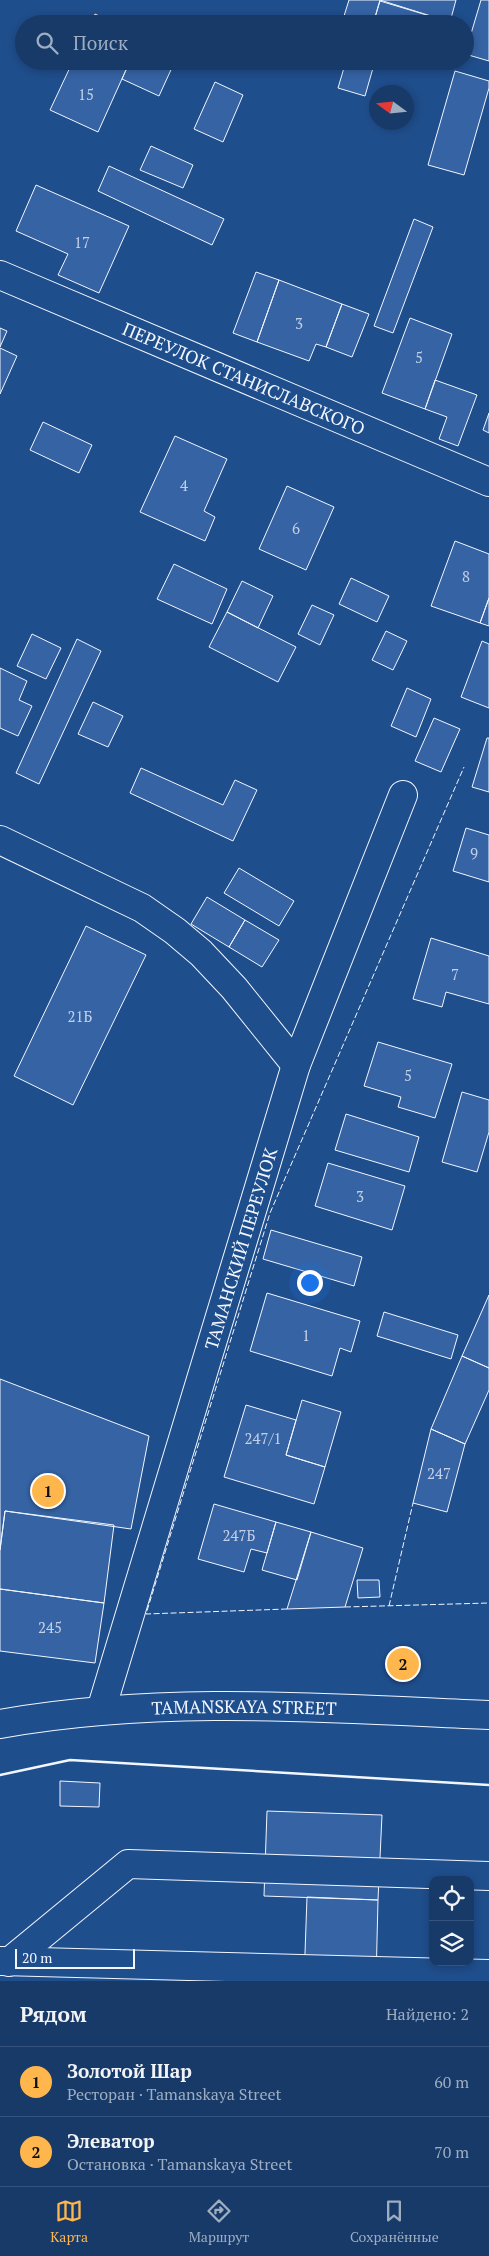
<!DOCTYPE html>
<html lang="ru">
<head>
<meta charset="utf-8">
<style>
  body { margin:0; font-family:"PT Serif",serif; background:#20416f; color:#f1f3f6 }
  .controls { position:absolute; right:15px; bottom:15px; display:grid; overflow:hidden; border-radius:10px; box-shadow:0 2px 8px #0003 }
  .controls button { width:45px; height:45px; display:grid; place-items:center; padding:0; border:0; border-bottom:1px solid #36547d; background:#173a69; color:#f1f3f6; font:25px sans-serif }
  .compass { position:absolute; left:369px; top:85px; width:45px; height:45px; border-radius:50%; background:#173a69; box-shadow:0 2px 8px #0003; rotate:285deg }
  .scale { position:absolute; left:15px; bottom:12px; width:120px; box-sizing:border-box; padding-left:5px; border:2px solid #f2f6ff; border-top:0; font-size:14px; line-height:18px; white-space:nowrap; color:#f2f6ff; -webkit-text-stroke:4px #1f4e8c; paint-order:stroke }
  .you { position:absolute; left:309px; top:1282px; width:18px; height:18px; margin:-12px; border:4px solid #fff; border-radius:50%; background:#1a73e8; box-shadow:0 0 0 8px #1a73e833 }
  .badge { display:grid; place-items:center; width:32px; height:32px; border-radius:50%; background:#ffb74d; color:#111; font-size:16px; font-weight:700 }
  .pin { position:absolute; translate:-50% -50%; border:2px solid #fff; box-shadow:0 1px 5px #0006 }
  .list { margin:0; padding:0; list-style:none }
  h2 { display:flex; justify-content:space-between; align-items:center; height:65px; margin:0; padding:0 20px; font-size:21px }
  h2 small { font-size:16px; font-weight:400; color:#9eadc0 }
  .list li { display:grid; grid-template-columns:32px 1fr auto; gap:15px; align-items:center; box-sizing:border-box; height:70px; padding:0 20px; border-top:1px solid #36547d }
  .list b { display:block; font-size:19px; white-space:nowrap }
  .list p { margin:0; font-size:16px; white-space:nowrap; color:#9eadc0 }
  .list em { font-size:16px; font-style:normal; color:#9eadc0 }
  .icon { flex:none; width:28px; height:28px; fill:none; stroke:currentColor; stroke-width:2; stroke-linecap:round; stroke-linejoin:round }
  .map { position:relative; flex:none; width:489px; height:1981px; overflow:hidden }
  .search { position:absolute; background:#173a69; box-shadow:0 2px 8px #0003; left:15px; right:15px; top:15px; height:55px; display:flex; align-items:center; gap:12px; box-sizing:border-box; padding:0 18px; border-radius:28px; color:#9eadc0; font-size:19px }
  .sheet { height:205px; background:#173a69 }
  nav { display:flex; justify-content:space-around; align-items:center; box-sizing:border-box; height:70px; border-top:1px solid #36547d; background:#173a69; font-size:14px; color:#9eadc0 }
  nav a { display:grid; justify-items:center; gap:2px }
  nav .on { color:#ffb74d }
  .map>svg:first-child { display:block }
  .building { fill:#3563a3; stroke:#f2f6ff }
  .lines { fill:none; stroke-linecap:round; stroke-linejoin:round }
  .minor-casing { stroke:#f2f6ff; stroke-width:30 }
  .minor { stroke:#1f4e8c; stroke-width:28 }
  .fence { stroke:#f2f6ff; stroke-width:1; stroke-dasharray:6 2.5; stroke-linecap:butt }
  .wall { stroke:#f2f6ff; stroke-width:2.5 }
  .labels { text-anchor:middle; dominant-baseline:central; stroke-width:4; stroke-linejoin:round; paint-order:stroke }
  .number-label { font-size:15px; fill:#c3d1e8 }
  .street-label { font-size:18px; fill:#f2f6ff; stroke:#1f4e8c }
</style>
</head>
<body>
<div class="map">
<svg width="489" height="1981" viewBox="0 0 489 1981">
  <rect width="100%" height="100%" fill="#1f4e8c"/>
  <path class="building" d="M 349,0 L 380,0 L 373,24 L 344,16 Z
    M 380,0 L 456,0 L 450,22 Z
    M 481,0 L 489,0 L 489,61 L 465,54 Z
    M 380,1 L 450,22 L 449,24 L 373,24 Z
    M 95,14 L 116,24 L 90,24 Z
    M 344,16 L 371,24 L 342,24 Z
    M 73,61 L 130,61 L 98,132 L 50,110 Z
    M 130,61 L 175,61 L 159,96 L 122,79 Z
    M 346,61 L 375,61 L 365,96 L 338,88 Z
    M 455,71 L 489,81 L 489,88 L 464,175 L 428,165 Z
    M 215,82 L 243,95 L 223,142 L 194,129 Z
    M 151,146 L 193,165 L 183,188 L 140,170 Z
    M 109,166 L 224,219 L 212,245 L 98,191 Z
    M 36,185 L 129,226 L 99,293 L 58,275 L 68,254 L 16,231 Z
    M 414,219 L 433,227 L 393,333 L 374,326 Z
    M 256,272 L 279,280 L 257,342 L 233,333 Z
    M 279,280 L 342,304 L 326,347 L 316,344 L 309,361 L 257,342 Z
    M 342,304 L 369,314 L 352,357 L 326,347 Z
    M 410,318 L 452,334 L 425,409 L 382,393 Z
    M 0,328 L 7,331 L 0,347 Z
    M 0,348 L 17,356 L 0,394 Z
    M 435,380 L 477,395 L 458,446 L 439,439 L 447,417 L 425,409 Z
    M 489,413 L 489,433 L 483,430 Z
    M 43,422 L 92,445 L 79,473 L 30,450 Z
    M 175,436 L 227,459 L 204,511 L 215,517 L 205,541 L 140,512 Z
    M 287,486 L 334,507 L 306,570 L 259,549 Z
    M 455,541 L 489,554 L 489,598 L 480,623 L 431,606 Z
    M 174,564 L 227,589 L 212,624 L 157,599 Z
    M 351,578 L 389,596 L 377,622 L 339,604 Z
    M 242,581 L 273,596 L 258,628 L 227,612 Z
    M 489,598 L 489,626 L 480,623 Z
    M 312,605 L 334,615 L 320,645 L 298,634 Z
    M 227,612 L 296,647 L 278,682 L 209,647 Z
    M 386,631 L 407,641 L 393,670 L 372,660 Z
    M 32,634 L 61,648 L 46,679 L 17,666 Z
    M 77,639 L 101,651 L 39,784 L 16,773 Z
    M 482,641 L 489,644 L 489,708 L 461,697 Z
    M 0,668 L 27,681 L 19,700 L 32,706 L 18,736 L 0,728 Z
    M 407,688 L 431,699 L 416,737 L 391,726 Z
    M 93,702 L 123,716 L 108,747 L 78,734 Z
    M 434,718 L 460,729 L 441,772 L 415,761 Z
    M 487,738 L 489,738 L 489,792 L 472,787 Z
    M 141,768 L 223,805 L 235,780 L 257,790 L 233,841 L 130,793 Z
    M 466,828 L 489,835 L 489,882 L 453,871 Z
    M 239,868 L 294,901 L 279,926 L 224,893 Z
    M 207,897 L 245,920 L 229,947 L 191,924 Z
    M 245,920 L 279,940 L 262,967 L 229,947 Z
    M 86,926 L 146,955 L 73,1105 L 14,1076 Z
    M 431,938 L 489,956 L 489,1004 L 446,992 L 442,1007 L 413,999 Z
    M 378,1042 L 452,1064 L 435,1118 L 398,1107 L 401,1097 L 364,1086 Z
    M 462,1092 L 489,1100 L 489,1132 L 477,1172 L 442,1162 Z
    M 346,1114 L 419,1137 L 409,1172 L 335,1150 Z
    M 328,1163 L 405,1186 L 392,1230 L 315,1206 Z
    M 271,1230 L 362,1257 L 354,1286 L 263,1259 Z
    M 267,1293 L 360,1321 L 351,1352 L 340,1348 L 332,1376 L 250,1351 Z
    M 489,1295 L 489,1368 L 462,1356 Z
    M 384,1312 L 458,1335 L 451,1359 L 377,1336 Z
    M 462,1356 L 489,1368 L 489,1390 L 465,1444 L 431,1429 Z
    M 0,1379 L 149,1436 L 131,1529 L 5,1511 L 0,1550 Z
    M 302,1400 L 341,1412 L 325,1467 L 286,1455 Z
    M 246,1405 L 296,1420 L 286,1455 L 325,1467 L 314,1504 L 224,1477 Z
    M 431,1429 L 465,1444 L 447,1512 L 413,1503 Z
    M 214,1504 L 276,1522 L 267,1553 L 251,1549 L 244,1572 L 198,1559 Z
    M 5,1511 L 114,1525 L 104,1603 L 0,1589 L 0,1550 Z
    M 276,1522 L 311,1532 L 297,1580 L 262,1570 Z
    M 311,1532 L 363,1548 L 345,1607 L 287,1609 Z
    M 357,1580 L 379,1580 L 380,1597 L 358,1598 Z
    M 0,1589 L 104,1603 L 95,1663 L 0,1651 Z
    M 60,1781 L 100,1783 L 99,1807 L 60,1806 Z
    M 267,1811 L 382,1815 L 378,1900 L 264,1896 Z
    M 307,1897 L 378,1900 L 376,1981 L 304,1981 Z"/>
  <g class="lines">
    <defs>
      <g id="minor">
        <path id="s1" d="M 0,275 L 489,482"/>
        <path d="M 0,840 L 142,908 L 175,931 L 201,953 L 234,988 L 296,1065"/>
        <path id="s2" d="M 101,1710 L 296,1065 L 403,795"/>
        <path id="s3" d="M 0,1724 C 162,1695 326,1708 489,1715"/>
        <path d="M 1,1961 L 489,1974"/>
        <path d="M 9,1962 L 128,1864 L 489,1876"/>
      </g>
    </defs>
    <use href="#minor" class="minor-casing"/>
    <use href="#minor" class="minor"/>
    <path class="fence" d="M 389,1606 L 413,1503
      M 345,1607 L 489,1603
      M 287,1609 L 146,1614 L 270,1213 L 464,767"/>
    <path class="wall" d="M 0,1775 L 70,1760 L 489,1785"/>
  </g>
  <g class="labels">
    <g class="number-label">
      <text x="86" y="94">15</text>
      <text x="82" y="242">17</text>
      <text x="299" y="323">3</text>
      <text x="419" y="357">5</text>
      <text x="184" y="485">4</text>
      <text x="296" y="528">6</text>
      <text x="466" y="576">8</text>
      <text x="474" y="853">9</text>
      <text x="455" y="974">7</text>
      <text x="80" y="1016">21Б</text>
      <text x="408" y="1075">5</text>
      <text x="360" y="1196">3</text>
      <text x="306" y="1335">1</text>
      <text x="263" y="1438">247/1</text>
      <text x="439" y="1473">247</text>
      <text x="239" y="1535">247Б</text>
      <text x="50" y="1627">245</text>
    </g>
    <g class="street-label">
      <text stroke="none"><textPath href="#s1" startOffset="265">ПЕРЕУЛОК СТАНИСЛАВСКОГО</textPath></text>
      <text stroke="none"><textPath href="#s2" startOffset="482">ТАМАНСКИЙ ПЕРЕУЛОК</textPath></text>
      <text stroke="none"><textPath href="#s3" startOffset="245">TAMANSKAYA STREET</textPath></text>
    </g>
  </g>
</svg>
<div class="controls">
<button><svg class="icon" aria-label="locate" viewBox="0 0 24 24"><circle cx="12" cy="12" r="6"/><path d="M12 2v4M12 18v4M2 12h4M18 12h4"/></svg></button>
<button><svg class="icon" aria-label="layers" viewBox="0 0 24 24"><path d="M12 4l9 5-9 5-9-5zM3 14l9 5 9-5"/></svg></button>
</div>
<svg class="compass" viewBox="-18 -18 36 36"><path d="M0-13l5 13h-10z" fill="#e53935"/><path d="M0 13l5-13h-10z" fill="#9eadc0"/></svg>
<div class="scale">20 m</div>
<div class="you"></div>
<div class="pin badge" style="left:48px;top:1491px">1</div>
<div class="pin badge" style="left:403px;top:1664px">2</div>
<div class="search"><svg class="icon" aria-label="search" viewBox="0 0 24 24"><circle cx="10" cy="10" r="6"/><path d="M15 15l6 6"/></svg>Поиск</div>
</div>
<section class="sheet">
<h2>Рядом<small>Найдено: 2</small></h2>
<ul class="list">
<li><span class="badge">1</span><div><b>Золотой Шар</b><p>Ресторан · Tamanskaya Street</p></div><em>60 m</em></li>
<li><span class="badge">2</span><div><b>Элеватор</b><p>Остановка · Tamanskaya Street</p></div><em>70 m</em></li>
</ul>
</section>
<nav>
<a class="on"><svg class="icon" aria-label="map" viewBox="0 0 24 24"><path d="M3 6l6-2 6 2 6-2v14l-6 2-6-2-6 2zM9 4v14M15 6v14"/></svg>Карта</a>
<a><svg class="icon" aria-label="directions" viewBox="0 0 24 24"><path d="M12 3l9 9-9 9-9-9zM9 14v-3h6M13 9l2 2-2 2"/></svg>Маршрут</a>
<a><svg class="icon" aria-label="saved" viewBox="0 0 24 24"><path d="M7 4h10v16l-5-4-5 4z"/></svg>Сохранённые</a>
</nav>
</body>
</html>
